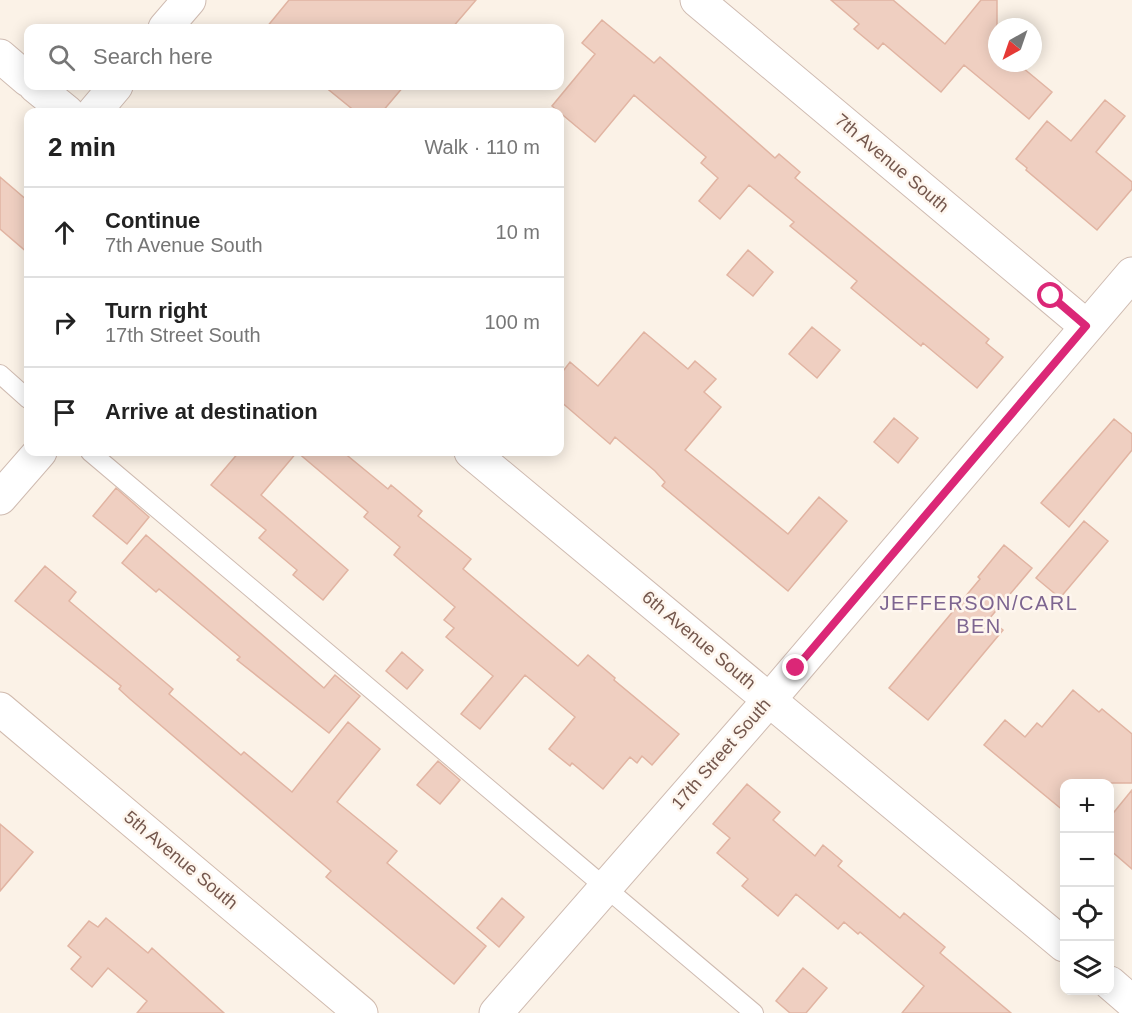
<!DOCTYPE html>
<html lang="en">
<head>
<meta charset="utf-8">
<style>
  body { margin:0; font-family:Arial,sans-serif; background:#f2f2f2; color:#222 }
  .controls { position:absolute; right:18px; bottom:18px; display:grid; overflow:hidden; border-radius:12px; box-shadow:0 3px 15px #0003 }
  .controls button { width:54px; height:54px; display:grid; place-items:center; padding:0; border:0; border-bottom:2px solid #e0e0e0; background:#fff; color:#222; font:30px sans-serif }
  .compass { position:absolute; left:988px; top:18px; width:54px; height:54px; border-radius:50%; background:#fff; box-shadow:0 3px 15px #0003; rotate:220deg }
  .stop { position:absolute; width:18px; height:18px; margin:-14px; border:4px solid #db2777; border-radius:50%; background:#fff }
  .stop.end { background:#db2777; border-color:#fff; box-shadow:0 2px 6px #0008 }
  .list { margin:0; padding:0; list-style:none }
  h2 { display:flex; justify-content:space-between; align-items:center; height:78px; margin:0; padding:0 24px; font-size:26px }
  h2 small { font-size:20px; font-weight:400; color:#767676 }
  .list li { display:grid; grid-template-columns:39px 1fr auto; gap:18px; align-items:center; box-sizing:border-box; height:90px; padding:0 24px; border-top:2px solid #e0e0e0 }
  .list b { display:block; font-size:22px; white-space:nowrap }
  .list p { margin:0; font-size:20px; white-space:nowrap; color:#767676 }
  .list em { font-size:20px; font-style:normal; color:#767676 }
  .icon { flex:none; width:33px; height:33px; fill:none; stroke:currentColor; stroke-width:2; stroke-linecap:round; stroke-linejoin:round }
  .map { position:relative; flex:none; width:1132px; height:1013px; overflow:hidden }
  .search { position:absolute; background:#fff; box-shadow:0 3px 15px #0003; left:24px; top:24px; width:540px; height:66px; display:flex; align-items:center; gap:15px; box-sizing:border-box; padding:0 21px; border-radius:12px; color:#767676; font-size:22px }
  .panel { position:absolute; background:#fff; box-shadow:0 3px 15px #0003; left:24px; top:108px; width:540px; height:348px; border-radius:12px }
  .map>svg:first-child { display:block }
  .building { fill:#efcfc1; stroke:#e1b4a2; stroke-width:1.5 }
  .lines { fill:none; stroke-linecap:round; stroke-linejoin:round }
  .lane-casing { stroke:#cfbbb1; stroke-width:20 }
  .street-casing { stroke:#cfbbb1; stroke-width:35 }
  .secondary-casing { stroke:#d1bbae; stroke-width:35 }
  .lane { stroke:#fff; stroke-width:18 }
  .street { stroke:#fff; stroke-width:33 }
  .secondary { stroke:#fff; stroke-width:33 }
  .route { stroke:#db2777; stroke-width:8 }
  .labels { text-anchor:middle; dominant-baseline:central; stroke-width:5; stroke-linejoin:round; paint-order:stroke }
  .street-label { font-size:18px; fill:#74574d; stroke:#fef6ee }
  .neighbourhood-label { font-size:20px; letter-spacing:1.5px; fill:#7d6590; stroke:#fef6ee }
</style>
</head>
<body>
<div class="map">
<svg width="1132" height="1013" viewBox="0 0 1132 1013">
  <rect width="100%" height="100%" fill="#fbf2e7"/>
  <path class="building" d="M 289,0 L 476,0 L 452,28 L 266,28 Z
    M 831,0 L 893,0 L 945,44 L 981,0 L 997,0 L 997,63 L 1017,63 L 1052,92 L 1029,119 L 964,65 L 941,92 L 883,43 L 878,49 L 854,29 L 859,24 Z
    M 602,20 L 654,63 L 660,57 L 775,158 L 779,154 L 800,172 L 795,178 L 989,339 L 986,343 L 1003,357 L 977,388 L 923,343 L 921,346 L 851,288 L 857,281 L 790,226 L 794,222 L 749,185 L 720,219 L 699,201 L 718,178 L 701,163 L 706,157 L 634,95 L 595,142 L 552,106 L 595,54 L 582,43 Z
    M 324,86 L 404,86 L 382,112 L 356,112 Z
    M 1105,100 L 1125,116 L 1096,152 L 1132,182 L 1132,189 L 1097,230 L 1026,170 L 1027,168 L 1016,159 L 1047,121 L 1071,141 Z
    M 0,177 L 28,201 L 28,253 L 0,229 Z
    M 748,250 L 773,272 L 753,296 L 727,275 Z
    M 812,327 L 840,350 L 817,378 L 789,354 Z
    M 644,332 L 688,369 L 695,361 L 716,379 L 704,392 L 721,407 L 685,450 L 788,534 L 819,497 L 847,521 L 788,591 L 662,486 L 665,482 L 655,471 L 615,437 L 610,444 L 560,401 L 560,375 L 570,362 L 598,386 Z
    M 894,418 L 918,438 L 898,463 L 874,442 Z
    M 1114,419 L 1132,434 L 1132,450 L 1069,527 L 1041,503 Z
    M 239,452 L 343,452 L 388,489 L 391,485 L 422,511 L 418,516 L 471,559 L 463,569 L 515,613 L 578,666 L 588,655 L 615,678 L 614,680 L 679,734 L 652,765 L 642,756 L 637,763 L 630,757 L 603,789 L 572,763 L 570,766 L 549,749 L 575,717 L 525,675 L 480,729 L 461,714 L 493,676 L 446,637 L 454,628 L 444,620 L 455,607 L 394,555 L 400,547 L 364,517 L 368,512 L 297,452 L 261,495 L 348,570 L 323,600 L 293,575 L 297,570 L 259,538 L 266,530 L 211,485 Z
    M 116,488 L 149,517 L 127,544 L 93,516 Z
    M 1084,521 L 1108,541 L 1060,598 L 1036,578 Z
    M 146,535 L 324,688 L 335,675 L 360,696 L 329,733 L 237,660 L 240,657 L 159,589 L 156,592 L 122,563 Z
    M 1004,545 L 1032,568 L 989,619 L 1003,630 L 928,720 L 889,688 L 980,579 L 978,577 Z
    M 45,566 L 76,592 L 69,601 L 173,689 L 169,694 L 241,755 L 244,752 L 292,792 L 348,722 L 380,749 L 337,802 L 397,851 L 387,863 L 486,946 L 454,984 L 326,877 L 331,871 L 130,699 L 119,689 L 121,686 L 15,601 Z
    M 402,652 L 423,670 L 407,689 L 386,671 Z
    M 1073,690 L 1099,712 L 1102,709 L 1132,734 L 1132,783 L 1065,783 L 1065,812 L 984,745 L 1005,720 L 1025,737 L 1037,723 L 1042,727 Z
    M 438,761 L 460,780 L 440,804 L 417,785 Z
    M 747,784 L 780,812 L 773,820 L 815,856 L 823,845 L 842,861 L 838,866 L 900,918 L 904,913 L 945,947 L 940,953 L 1011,1013 L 902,1013 L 924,986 L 860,932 L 858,934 L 844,922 L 838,929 L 796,894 L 778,916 L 742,886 L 748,879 L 717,853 L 730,838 L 713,824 Z
    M 1132,790 L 1132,869 L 1110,850 L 1110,817 Z
    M 0,824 L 33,852 L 0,891 Z
    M 502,898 L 524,917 L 499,947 L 477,928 Z
    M 106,918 L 148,953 L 152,948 L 224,1013 L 137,1013 L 147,1001 L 108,968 L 92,987 L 71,969 L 81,957 L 68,946 L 89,921 L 98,927 Z
    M 803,968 L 827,988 L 806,1013 L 790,1013 L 776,1001 Z"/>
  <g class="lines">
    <defs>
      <path id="lane" d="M 0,374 L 28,399
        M 90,452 L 754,1013"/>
      <path id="street" d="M 697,0 L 1086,326
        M 165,28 L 189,0
        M 0,56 L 28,80
        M 35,86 L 67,112
        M 94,112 L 116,86
        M 471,452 L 1064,945
        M 0,498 L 40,452
        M 1110,983 L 1132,1002
        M 496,1013 L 770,699 L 1132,274"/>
      <path id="secondary" d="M 0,709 L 361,1013"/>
    </defs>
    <use href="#lane" class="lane-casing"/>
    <use href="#street" class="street-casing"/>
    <use href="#secondary" class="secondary-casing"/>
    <use href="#lane" class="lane"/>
    <use href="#street" class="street"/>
    <use href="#secondary" class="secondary"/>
  </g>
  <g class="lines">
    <path class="route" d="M 796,668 L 1086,326 L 1051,296"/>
  </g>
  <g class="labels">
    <g class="street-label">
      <text transform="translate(892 163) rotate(40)">7th Avenue South</text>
      <text transform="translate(699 640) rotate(40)">6th Avenue South</text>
      <text transform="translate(721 754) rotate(-49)">17th Street South</text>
      <text transform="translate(181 860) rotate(40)">5th Avenue South</text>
    </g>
    <g class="neighbourhood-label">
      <text x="979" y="603">JEFFERSON/CARL<tspan x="979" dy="23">BEN</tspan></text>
    </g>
  </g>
</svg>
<div class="controls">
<button>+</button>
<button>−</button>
<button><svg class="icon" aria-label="locate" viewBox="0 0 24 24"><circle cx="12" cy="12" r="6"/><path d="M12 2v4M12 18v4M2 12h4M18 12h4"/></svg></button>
<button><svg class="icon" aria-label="layers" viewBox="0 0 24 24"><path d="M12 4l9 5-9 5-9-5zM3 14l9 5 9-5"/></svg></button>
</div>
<svg class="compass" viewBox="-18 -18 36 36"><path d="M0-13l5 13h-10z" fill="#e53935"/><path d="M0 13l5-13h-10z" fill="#767676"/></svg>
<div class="stop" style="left:1051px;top:296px"></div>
<div class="stop end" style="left:796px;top:668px"></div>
<div class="search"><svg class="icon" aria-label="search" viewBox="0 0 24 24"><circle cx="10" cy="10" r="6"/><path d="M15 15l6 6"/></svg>Search here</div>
<section class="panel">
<h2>2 min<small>Walk · 110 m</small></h2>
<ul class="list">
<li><svg class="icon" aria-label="ahead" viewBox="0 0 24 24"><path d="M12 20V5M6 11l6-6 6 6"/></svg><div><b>Continue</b><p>7th Avenue South</p></div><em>10 m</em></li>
<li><svg class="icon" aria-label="right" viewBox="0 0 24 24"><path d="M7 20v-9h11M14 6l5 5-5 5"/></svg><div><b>Turn right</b><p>17th Street South</p></div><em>100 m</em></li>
<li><svg class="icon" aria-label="arrive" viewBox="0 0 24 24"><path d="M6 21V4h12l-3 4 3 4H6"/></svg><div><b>Arrive at destination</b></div></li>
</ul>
</section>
</div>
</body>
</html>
